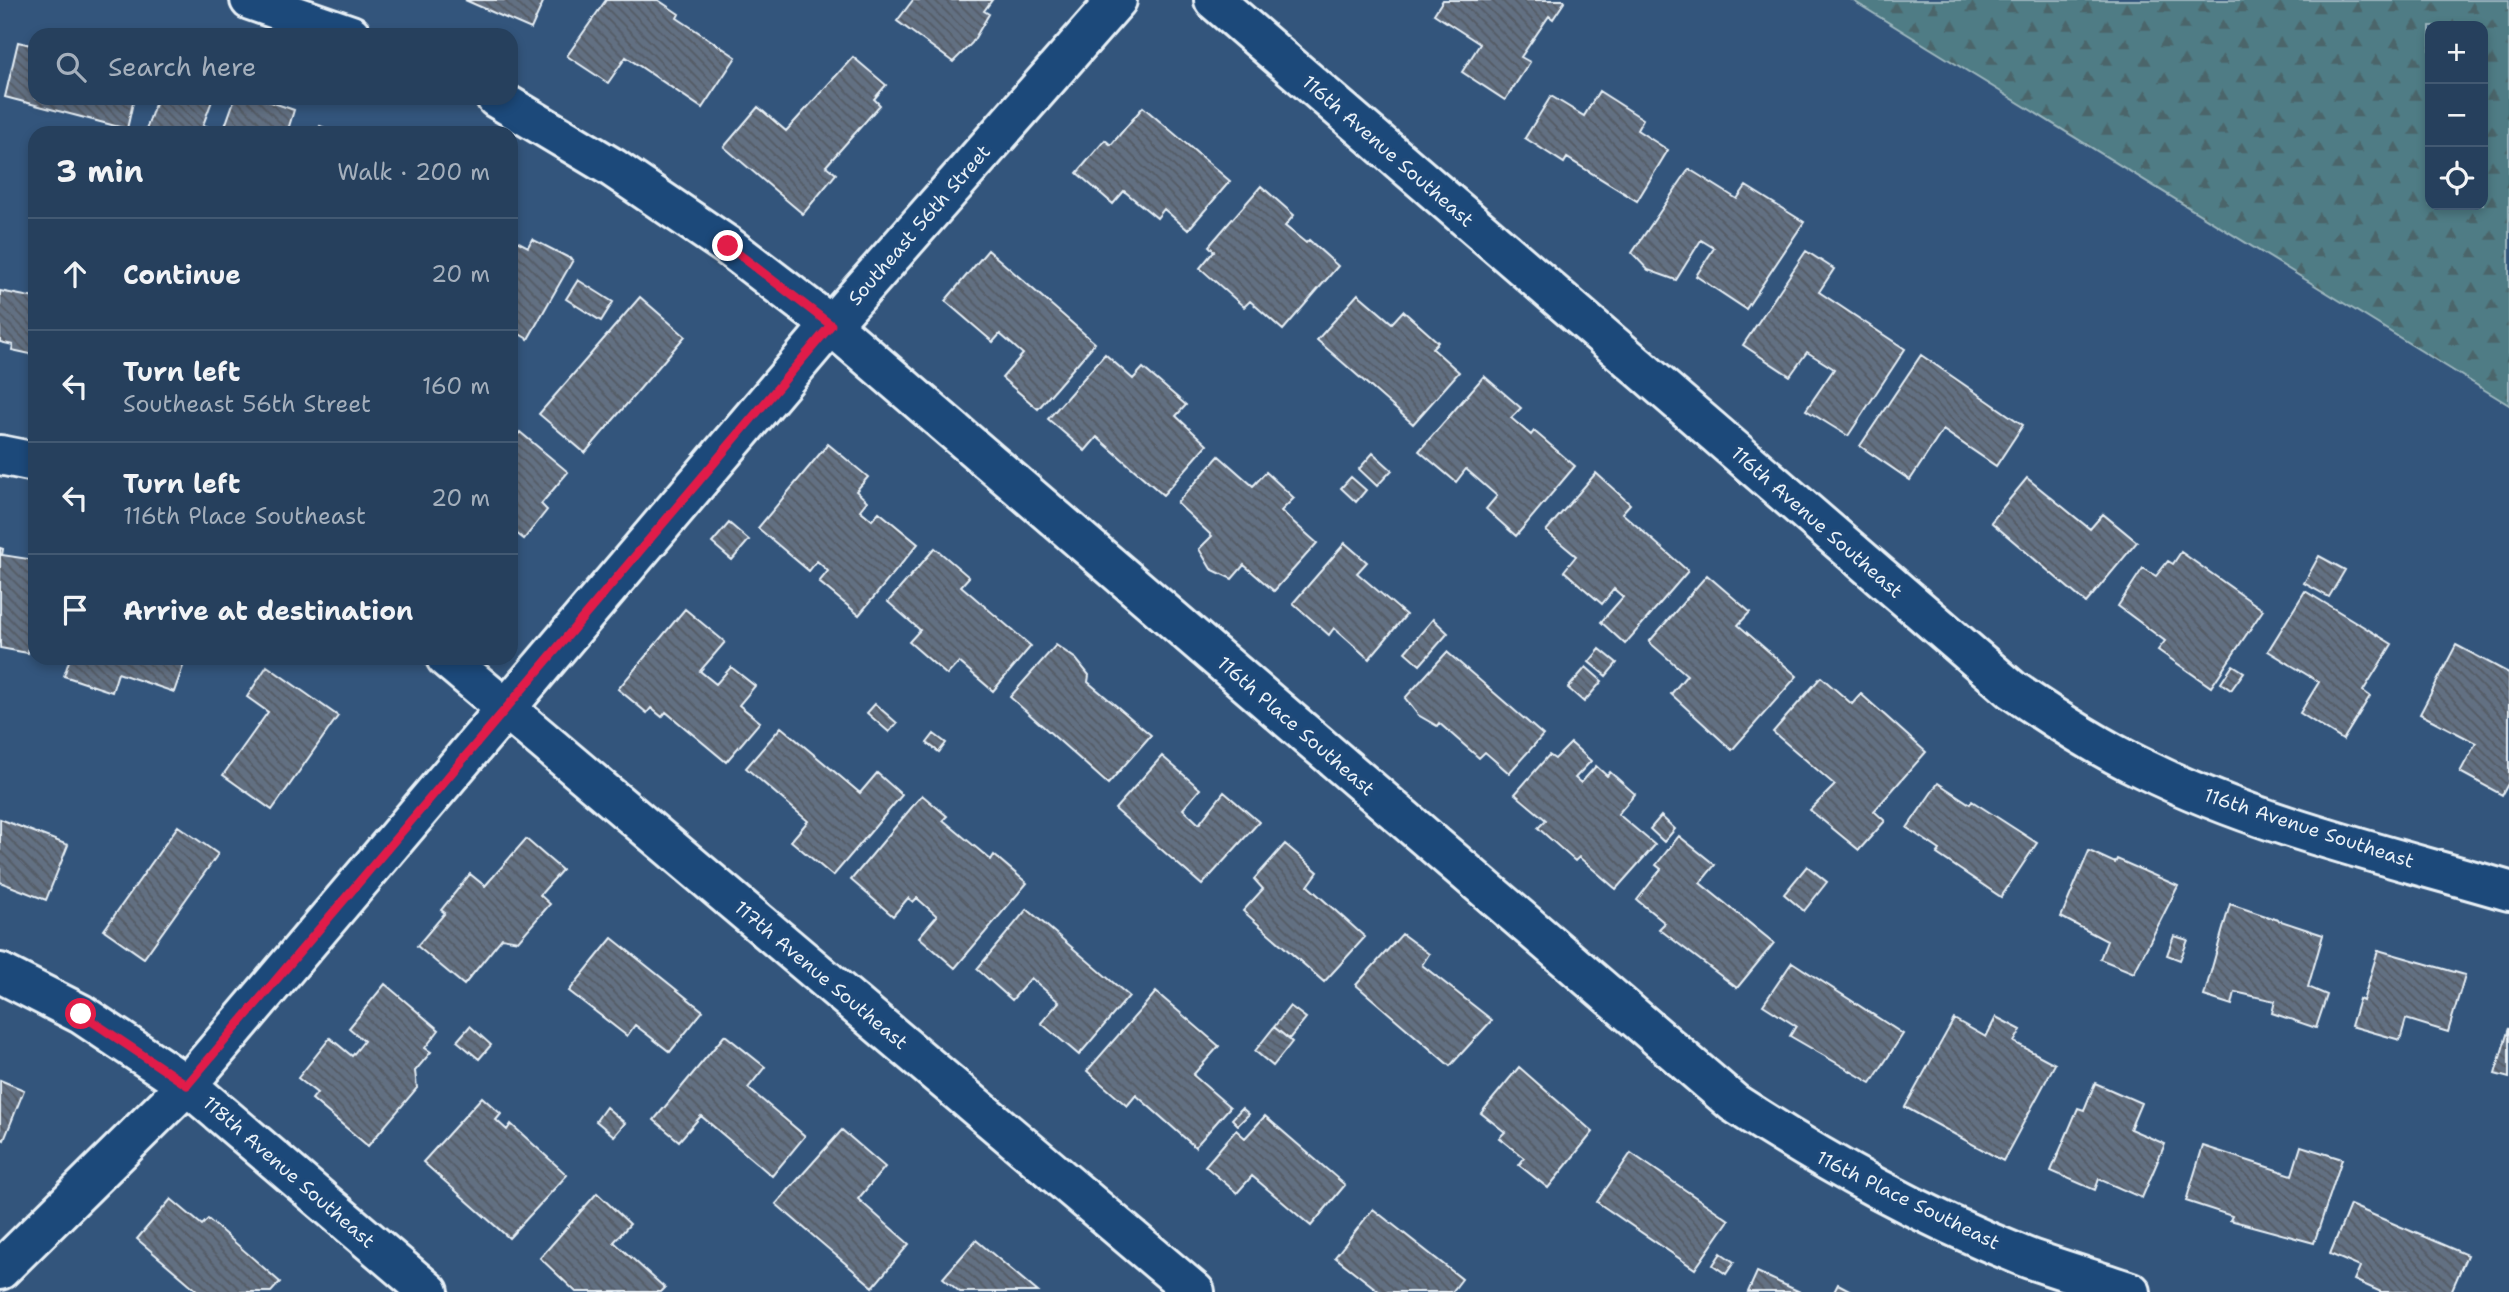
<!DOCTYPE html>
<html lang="en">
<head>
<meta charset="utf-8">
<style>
  body { margin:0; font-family:"Shantell Sans",sans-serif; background:#2e4763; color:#f1f3f6 }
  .controls { position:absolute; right:21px; top:21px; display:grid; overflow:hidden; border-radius:14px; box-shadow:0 4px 10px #0003 }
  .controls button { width:63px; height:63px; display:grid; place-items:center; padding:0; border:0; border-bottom:2px solid #425972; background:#26405d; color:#f1f3f6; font:35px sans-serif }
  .stop { position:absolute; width:21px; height:21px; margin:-16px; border:5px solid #e11d48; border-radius:50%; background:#fff }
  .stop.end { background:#e11d48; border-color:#fff; box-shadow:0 2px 7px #0008 }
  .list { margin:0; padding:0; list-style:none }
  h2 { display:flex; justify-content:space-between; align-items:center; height:91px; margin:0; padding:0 28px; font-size:30px }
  h2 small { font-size:23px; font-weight:400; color:#a4afbc }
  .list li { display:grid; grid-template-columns:46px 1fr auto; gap:21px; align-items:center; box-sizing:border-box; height:112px; padding:0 28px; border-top:2px solid #425972 }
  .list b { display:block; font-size:26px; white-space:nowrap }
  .list p { margin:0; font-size:23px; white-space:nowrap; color:#a4afbc }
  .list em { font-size:23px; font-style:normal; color:#a4afbc }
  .icon { flex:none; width:38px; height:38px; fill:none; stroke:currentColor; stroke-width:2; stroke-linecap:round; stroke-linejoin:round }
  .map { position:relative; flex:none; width:2509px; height:1292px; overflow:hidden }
  .search { position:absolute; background:#26405d; box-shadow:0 4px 10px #0003; left:28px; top:28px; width:490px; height:77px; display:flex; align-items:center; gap:18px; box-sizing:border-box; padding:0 24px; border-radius:21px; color:#a4afbc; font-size:26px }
  .panel { position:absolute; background:#26405d; box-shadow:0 4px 10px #0003; left:28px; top:126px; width:490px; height:539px; border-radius:21px }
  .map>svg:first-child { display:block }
  .forest { fill:url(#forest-firs); stroke:#9cb6be; stroke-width:2; fill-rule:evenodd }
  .building { fill:url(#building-back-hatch); stroke:#e8f1f8; stroke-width:2 }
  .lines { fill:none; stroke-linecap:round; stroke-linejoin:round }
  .minor-casing { stroke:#e8f1f8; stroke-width:44 }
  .minor { stroke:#1f4a7a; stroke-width:38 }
  .route { stroke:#e11d48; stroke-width:9 }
  .labels { text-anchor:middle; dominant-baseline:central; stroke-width:7; stroke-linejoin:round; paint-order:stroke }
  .street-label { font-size:19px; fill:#e8f1f8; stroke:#1f4a7a }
</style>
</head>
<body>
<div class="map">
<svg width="2509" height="1292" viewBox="0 0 2509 1292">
  <defs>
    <pattern id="forest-firs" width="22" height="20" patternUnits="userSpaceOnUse" patternTransform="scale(1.75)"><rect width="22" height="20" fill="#4f7c85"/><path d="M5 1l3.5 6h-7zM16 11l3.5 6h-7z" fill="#4b656a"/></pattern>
    <pattern id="building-back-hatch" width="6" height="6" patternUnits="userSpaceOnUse" patternTransform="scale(1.75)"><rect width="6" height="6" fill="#626f82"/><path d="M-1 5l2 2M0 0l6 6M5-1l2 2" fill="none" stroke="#535a63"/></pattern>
  </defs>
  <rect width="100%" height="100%" fill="#33557c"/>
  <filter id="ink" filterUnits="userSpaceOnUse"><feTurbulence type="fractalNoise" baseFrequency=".0143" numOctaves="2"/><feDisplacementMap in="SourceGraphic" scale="14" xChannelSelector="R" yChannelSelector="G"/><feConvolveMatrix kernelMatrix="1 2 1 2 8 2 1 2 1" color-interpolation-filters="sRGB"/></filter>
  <g filter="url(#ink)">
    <path class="forest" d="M 1852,0 L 2509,0 L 2509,405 ZM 2430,26 L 2483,26 L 2483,205 L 2430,205 Z"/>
    <path class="building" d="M 465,0 L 544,0 L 531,29 Z
      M 606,0 L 658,0 L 679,14 L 677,18 L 736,57 L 702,108 L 626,57 L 608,83 L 567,56 Z
      M 913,0 L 992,0 L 984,11 L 989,14 L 972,43 L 953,62 L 897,21 Z
      M 1443,0 L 1564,0 L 1565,1 L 1553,19 L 1549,16 L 1521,57 L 1530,62 L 1505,100 L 1462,72 L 1480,44 L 1434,14 Z
      M 18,42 L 35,46 L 35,98 L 134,98 L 127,129 L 5,97 Z
      M 853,57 L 886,85 L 874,99 L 880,105 L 826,166 L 836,174 L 803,214 L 724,147 L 758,107 L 786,131 Z
      M 1599,91 L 1643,119 L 1637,130 L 1668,150 L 1637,201 L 1567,158 L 1564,163 L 1525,138 L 1551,96 L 1584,116 Z
      M 157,98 L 213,98 L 203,125 L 223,132 L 235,98 L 259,98 L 294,110 L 287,133 L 145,133 Z
      M 1143,107 L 1230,181 L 1188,230 L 1164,209 L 1157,218 L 1124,191 L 1113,204 L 1077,173 L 1105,140 L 1111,145 Z
      M 320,126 L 337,133 L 317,133 Z
      M 1689,169 L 1737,199 L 1746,186 L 1804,222 L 1746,309 L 1696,276 L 1714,248 L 1701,240 L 1676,280 L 1648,270 L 1632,253 Z
      M 1261,186 L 1294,215 L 1285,226 L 1306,243 L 1309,240 L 1338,266 L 1283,330 L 1250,301 L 1244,307 L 1200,268 L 1214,251 L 1209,246 Z
      M 511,238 L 528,247 L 532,239 L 573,260 L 528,339 L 511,329 Z
      M 988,250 L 1095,343 L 1038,409 L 1002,378 L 1023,354 L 1000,334 L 993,342 L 945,301 Z
      M 1806,251 L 1834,269 L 1819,292 L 1905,349 L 1848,436 L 1806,410 L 1834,369 L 1807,352 L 1790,376 L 1743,345 Z
      M 578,280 L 613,302 L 601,321 L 566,299 Z
      M 0,291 L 35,298 L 35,355 L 12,350 L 13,345 L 0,342 Z
      M 1358,294 L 1392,323 L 1403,311 L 1438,342 L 1432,348 L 1459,372 L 1413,424 L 1317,340 Z
      M 640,297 L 685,336 L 585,453 L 539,414 Z
      M 1105,354 L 1133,379 L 1143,368 L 1186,405 L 1176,416 L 1207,445 L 1163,495 L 1097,437 L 1085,451 L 1048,419 Z
      M 1921,355 L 2023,425 L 1996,466 L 1943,430 L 1910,480 L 1860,446 Z
      M 1484,376 L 1521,408 L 1511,418 L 1531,435 L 1534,431 L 1575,466 L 1516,536 L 1486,509 L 1497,496 L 1466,469 L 1456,482 L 1419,451 Z
      M 520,432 L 568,472 L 541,504 L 547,510 L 524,539 L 516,533 L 511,539 L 511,443 Z
      M 828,444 L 868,477 L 856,491 L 867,501 L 860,510 L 872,520 L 879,512 L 918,544 L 859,615 L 819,582 L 828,571 L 817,561 L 809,571 L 758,528 Z
      M 1373,453 L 1392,470 L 1377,486 L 1359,469 Z
      M 1219,456 L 1253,486 L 1266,472 L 1294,498 L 1281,511 L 1317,543 L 1274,591 L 1244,565 L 1232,579 L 1211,569 L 1199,549 L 1212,536 L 1177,503 Z
      M 1596,473 L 1630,504 L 1622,513 L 1688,571 L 1625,644 L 1601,622 L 1623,597 L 1614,589 L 1602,604 L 1564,571 L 1576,556 L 1546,531 Z
      M 1351,477 L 1366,490 L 1356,502 L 1341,488 Z
      M 2027,478 L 2090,529 L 2103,514 L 2137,542 L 2086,603 L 1991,522 Z
      M 729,523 L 749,540 L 732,560 L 712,543 Z
      M 1345,543 L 1367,562 L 1357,573 L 1406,615 L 1369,659 L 1334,628 L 1329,635 L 1293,603 Z
      M 0,548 L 3,549 L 2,555 L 35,560 L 35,628 L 32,627 L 28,653 L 0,648 Z
      M 935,548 L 969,577 L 961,586 L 1031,646 L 993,691 L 959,662 L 947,675 L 909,642 L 920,630 L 888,602 Z
      M 2181,552 L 2263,610 L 2211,687 L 2158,650 L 2165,641 L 2118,606 L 2143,568 L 2156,576 L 2168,561 L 2173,564 Z
      M 2319,556 L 2345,570 L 2329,597 L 2304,583 Z
      M 1707,575 L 1750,612 L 1738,625 L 1797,676 L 1732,750 L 1671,694 L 1687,675 L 1649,642 Z
      M 2305,591 L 2392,644 L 2363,691 L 2370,696 L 2343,740 L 2300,713 L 2319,682 L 2268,651 Z
      M 685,609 L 725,642 L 700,671 L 716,684 L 731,667 L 755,686 L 739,705 L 760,722 L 726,762 L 666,712 L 662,717 L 651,708 L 647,713 L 618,689 Z
      M 1433,619 L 1448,633 L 1420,665 L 1405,652 Z
      M 1056,645 L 1076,659 L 1089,675 L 1088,682 L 1151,735 L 1108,784 L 1010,697 Z
      M 2456,645 L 2509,673 L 2509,782 L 2502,795 L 2460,772 L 2476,743 L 2420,714 Z
      M 1600,649 L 1617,663 L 1606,676 L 1589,662 Z
      M 1447,652 L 1543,735 L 1509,773 L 1485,752 L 1479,758 L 1439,723 L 1437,726 L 1418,715 L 1405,698 Z
      M 70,658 L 186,658 L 174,692 L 118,673 L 112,692 L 64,676 Z
      M 2233,665 L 2244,672 L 2231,690 L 2221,683 Z
      M 267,666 L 338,716 L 272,810 L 223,775 L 268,712 L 247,697 Z
      M 1586,667 L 1602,681 L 1584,702 L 1568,688 Z
      M 1821,677 L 1852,704 L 1861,694 L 1926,752 L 1874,811 L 1885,821 L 1859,850 L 1810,810 L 1835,785 L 1773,732 Z
      M 875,704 L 897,723 L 889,732 L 867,713 Z
      M 781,727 L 860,793 L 877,773 L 902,795 L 833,876 L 791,841 L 808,821 L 746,768 Z
      M 934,734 L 946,743 L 939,752 L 927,743 Z
      M 1571,743 L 1591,761 L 1575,778 L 1581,783 L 1596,766 L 1607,776 L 1610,772 L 1635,794 L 1618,814 L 1655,845 L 1616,889 L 1579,857 L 1575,861 L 1538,828 L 1546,820 L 1515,794 L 1549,755 L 1555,759 Z
      M 1162,756 L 1200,789 L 1183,809 L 1199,824 L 1224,792 L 1259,822 L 1202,885 L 1115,809 Z
      M 1938,783 L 1970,804 L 1972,801 L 2037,843 L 2001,897 L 1937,854 L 1940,850 L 1907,828 Z
      M 922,795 L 947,816 L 943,820 L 991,860 L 994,855 L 1027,883 L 955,968 L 919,937 L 937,916 L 917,898 L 913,902 L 908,898 L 893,916 L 851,880 Z
      M 1661,816 L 1675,829 L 1664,842 L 1650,829 Z
      M 0,819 L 68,845 L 46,900 L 0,882 Z
      M 178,826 L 218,854 L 144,958 L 104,930 Z
      M 1679,836 L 1715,865 L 1700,883 L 1774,943 L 1737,988 L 1659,929 L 1665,923 L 1637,900 L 1661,869 L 1656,865 Z
      M 526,839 L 562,870 L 540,895 L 550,904 L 518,941 L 502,938 L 464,985 L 417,946 L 445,913 L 441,910 L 470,874 L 485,886 Z
      M 1285,844 L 1318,872 L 1308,886 L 1365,937 L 1324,982 L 1243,911 L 1263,889 L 1254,879 Z
      M 2089,851 L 2115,863 L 2117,859 L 2178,886 L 2134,973 L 2100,959 L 2107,941 L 2061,917 Z
      M 1807,866 L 1827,882 L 1804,911 L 1784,894 Z
      M 2230,904 L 2323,935 L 2308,987 L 2327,995 L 2316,1028 L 2272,1013 L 2275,1001 L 2235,992 L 2232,1005 L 2204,996 Z
      M 1027,909 L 1129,996 L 1079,1055 L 1041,1023 L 1059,1002 L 1031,978 L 1012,1000 L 977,969 Z
      M 1402,934 L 1429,954 L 1422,965 L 1492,1020 L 1450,1066 L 1356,985 Z
      M 2174,936 L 2188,940 L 2180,960 L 2167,955 Z
      M 612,938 L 703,1011 L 670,1052 L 635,1025 L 627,1036 L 569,991 Z
      M 2378,950 L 2465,975 L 2448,1032 L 2406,1019 L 2400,1040 L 2351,1026 L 2359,999 L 2363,1001 Z
      M 1792,962 L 1903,1034 L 1871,1083 L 1790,1036 L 1796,1026 L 1763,1005 Z
      M 385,984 L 439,1030 L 425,1048 L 431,1052 L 415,1071 L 417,1088 L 368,1146 L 312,1099 L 317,1093 L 298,1078 L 330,1038 L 352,1056 L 364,1041 L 349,1028 Z
      M 1156,992 L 1219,1046 L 1193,1075 L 1230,1107 L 1195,1147 L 1136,1095 L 1127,1106 L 1087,1071 Z
      M 1290,1006 L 1306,1018 L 1289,1039 L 1274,1027 Z
      M 1996,1017 L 2021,1030 L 2014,1042 L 2055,1064 L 2003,1161 L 1905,1107 L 1954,1019 L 1986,1037 Z
      M 470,1026 L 491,1045 L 479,1059 L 457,1041 Z
      M 1274,1027 L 1292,1042 L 1273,1066 L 1255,1051 Z
      M 2509,1028 L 2509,1078 L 2495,1074 Z
      M 725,1035 L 765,1067 L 748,1088 L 805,1136 L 772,1176 L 701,1116 L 679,1141 L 654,1120 Z
      M 1519,1067 L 1593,1132 L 1548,1188 L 1519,1165 L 1524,1158 L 1499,1138 L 1505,1132 L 1481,1113 Z
      M 0,1080 L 24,1090 L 4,1140 L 0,1138 Z
      M 2095,1083 L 2141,1103 L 2130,1129 L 2165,1144 L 2142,1198 L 2099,1179 L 2095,1190 L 2051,1171 L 2078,1108 L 2084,1110 Z
      M 482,1097 L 501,1114 L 496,1120 L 507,1130 L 511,1124 L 567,1175 L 509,1238 L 423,1162 Z
      M 606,1107 L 625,1123 L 614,1136 L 596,1121 Z
      M 1242,1108 L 1249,1114 L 1238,1125 L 1232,1119 Z
      M 1265,1116 L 1345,1185 L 1311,1226 L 1252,1176 L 1237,1193 L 1205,1166 L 1236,1130 L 1245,1138 Z
      M 842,1130 L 885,1167 L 858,1199 L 909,1244 L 873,1287 L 776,1204 Z
      M 2203,1146 L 2292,1175 L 2301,1146 L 2342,1159 L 2314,1243 L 2230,1220 L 2232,1216 L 2186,1201 Z
      M 1631,1153 L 1729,1220 L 1695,1269 L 1597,1202 Z
      M 597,1193 L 630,1224 L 614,1242 L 665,1288 L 661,1292 L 576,1292 L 540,1258 Z
      M 171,1199 L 202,1225 L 208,1219 L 280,1282 L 271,1292 L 199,1292 L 137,1239 Z
      M 2350,1205 L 2467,1255 L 2451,1292 L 2381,1292 L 2354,1280 L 2360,1267 L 2330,1254 Z
      M 1373,1209 L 1462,1279 L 1452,1292 L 1380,1292 L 1335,1257 Z
      M 976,1240 L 1038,1292 L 960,1292 L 943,1278 Z
      M 1721,1253 L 1734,1262 L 1726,1274 L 1713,1265 Z
      M 1757,1272 L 1800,1292 L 1748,1292 Z
      M 1838,1284 L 1853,1292 L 1834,1292 Z"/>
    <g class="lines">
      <defs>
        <path id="minor" d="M 250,0 L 351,35
          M 1214,0 L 2011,689 C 2053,718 2096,746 2142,768 C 2257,825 2386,855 2509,891
          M 496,98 L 613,168 L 728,246 L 831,325 L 1734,1103 C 1828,1164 1921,1216 2025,1257 C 2060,1270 2096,1280 2131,1292
          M 0,455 L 35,462
          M 446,658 L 1195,1292
          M 0,973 L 81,1014 L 187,1085 L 429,1292
          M 0,1270 L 187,1085 L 831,325 L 1117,0"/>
      </defs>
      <use href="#minor" class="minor-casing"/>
      <use href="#minor" class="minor"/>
    </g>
  </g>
  <g class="lines" filter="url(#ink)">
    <path class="route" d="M 81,1014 L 187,1085 L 831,325 L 728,246"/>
  </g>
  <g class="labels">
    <g class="street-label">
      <text transform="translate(1388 151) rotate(41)">116th Avenue Southeast</text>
      <text transform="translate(919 225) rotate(-49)">Southeast 56th Street</text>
      <text transform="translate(1817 522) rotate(41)">116th Avenue Southeast</text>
      <text transform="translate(1296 726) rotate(41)">116th Place Southeast</text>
      <text transform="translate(2309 828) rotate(18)">116th Avenue Southeast</text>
      <text transform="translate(821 975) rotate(40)">117th Avenue Southeast</text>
      <text transform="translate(289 1172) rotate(41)">118th Avenue Southeast</text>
      <text transform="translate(1908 1200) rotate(26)">116th Place Southeast</text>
    </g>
  </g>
</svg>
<div class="controls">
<button>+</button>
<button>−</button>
<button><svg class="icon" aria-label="locate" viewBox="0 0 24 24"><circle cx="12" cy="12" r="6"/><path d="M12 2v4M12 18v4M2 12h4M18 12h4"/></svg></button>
</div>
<div class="stop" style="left:81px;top:1014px"></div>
<div class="stop end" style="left:728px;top:246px"></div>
<div class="search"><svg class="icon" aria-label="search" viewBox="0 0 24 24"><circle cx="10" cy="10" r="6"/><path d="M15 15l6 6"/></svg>Search here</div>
<section class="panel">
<h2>3 min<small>Walk · 200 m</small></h2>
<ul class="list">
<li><svg class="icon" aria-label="ahead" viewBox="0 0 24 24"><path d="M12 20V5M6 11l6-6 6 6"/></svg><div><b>Continue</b></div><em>20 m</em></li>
<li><svg class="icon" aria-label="left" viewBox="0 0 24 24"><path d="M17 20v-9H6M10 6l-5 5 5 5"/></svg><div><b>Turn left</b><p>Southeast 56th Street</p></div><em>160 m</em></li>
<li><svg class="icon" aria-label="left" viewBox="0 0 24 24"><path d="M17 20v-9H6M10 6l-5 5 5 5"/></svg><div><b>Turn left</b><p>116th Place Southeast</p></div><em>20 m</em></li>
<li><svg class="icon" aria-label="arrive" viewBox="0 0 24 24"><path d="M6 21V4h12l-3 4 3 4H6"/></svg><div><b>Arrive at destination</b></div></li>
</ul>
</section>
</div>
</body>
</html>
